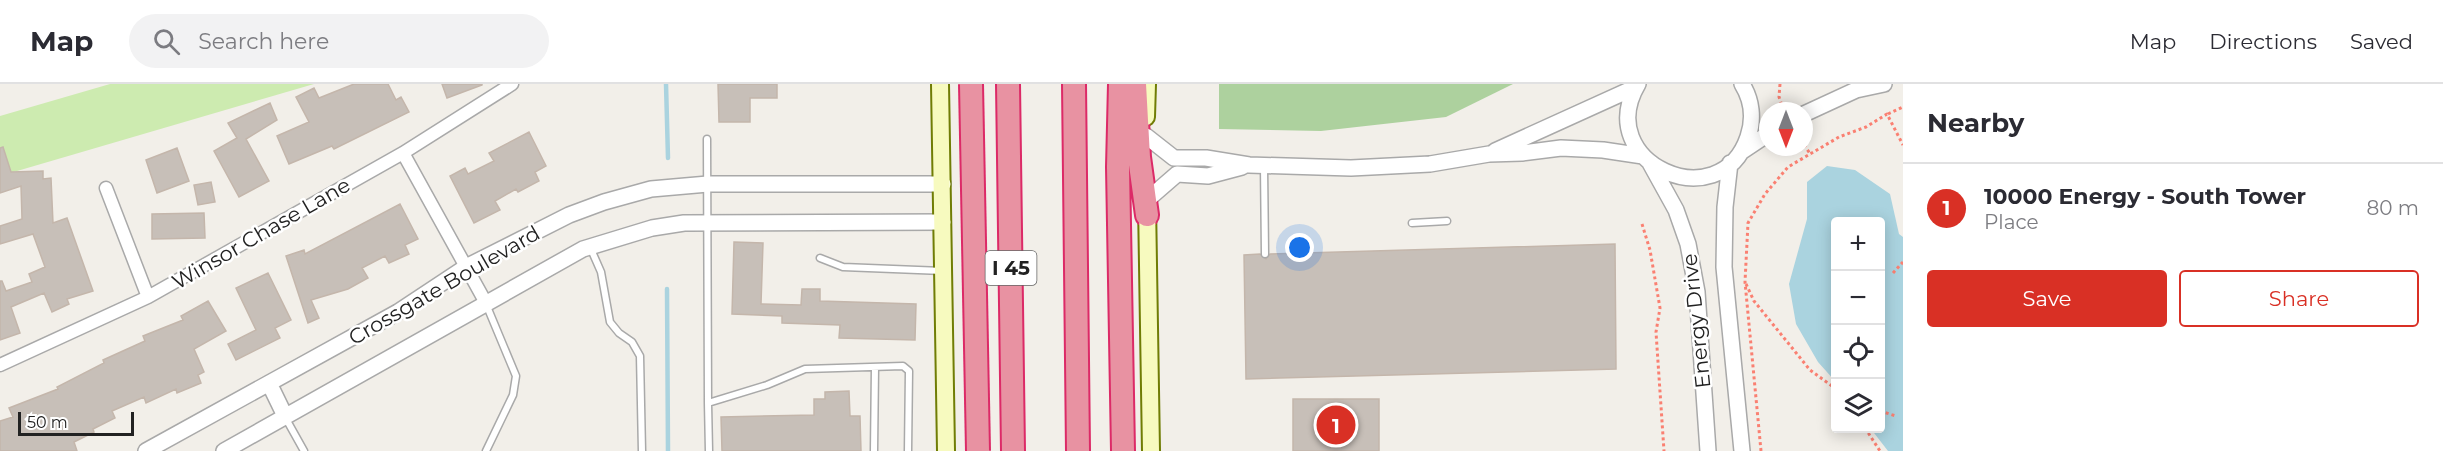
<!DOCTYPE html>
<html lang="en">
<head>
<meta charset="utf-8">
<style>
  body { margin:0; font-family:Montserrat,sans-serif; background:#f2f2f3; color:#2b2b33 }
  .controls { position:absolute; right:18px; bottom:18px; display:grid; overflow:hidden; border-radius:6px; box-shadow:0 3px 15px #0003 }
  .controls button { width:54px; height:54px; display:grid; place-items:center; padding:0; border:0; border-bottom:2px solid #e1e1e2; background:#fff; color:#2b2b33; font:30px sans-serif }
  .compass { position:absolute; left:1759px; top:18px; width:54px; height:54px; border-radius:50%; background:#fff; box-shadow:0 3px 15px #0003; rotate:180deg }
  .scale { position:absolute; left:18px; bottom:15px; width:116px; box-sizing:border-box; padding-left:6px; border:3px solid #222; border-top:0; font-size:16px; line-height:21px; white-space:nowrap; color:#222; -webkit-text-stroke:4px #fff; paint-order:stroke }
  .you { position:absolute; left:1300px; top:164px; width:21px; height:21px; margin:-15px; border:4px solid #fff; border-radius:50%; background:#1a73e8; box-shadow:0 0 0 9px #1a73e833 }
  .badge { display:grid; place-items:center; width:39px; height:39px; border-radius:50%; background:#d93025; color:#fff; font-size:20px; font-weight:700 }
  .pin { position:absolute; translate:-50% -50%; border:3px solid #fff; box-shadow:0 2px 6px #0006 }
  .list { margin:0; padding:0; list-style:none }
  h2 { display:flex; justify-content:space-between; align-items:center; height:78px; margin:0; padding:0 24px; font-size:26px }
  h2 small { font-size:20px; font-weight:400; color:#7c7c81 }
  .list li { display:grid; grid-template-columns:39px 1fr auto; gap:18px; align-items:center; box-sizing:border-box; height:90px; padding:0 24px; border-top:2px solid #e1e1e2 }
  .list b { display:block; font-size:22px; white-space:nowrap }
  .list p { margin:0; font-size:20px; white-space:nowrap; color:#7c7c81 }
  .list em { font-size:20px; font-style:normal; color:#7c7c81 }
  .actions { display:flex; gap:12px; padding:18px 24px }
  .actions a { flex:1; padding:14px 0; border:2px solid #d93025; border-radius:6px; text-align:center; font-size:21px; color:#d93025 }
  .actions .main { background:#d93025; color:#fff }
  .icon { flex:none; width:33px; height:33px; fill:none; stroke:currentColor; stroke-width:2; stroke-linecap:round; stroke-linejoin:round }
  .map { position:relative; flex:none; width:1903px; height:367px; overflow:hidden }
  header { display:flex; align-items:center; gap:36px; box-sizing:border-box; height:84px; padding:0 30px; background:#fff; border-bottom:2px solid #e1e1e2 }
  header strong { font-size:28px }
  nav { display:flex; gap:33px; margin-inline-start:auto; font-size:21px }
  .search { width:420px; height:54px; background:#f2f2f3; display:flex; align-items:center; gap:15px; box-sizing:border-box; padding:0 21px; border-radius:33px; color:#7c7c81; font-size:22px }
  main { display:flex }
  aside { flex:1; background:#fff }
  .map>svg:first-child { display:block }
  .grass { fill:#cdebb0 }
  .forest { fill:#add19e }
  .water { fill:#aad3df }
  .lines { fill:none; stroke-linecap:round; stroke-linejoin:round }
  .stream { stroke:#aad3df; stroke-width:4.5 }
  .building { fill:#c7bfb8; stroke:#c4b6ab; stroke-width:1.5 }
  .service-casing { stroke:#a9a9a9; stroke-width:9 }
  .minor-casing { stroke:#a9a9a9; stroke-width:15 }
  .tertiary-casing { stroke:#a9a9a9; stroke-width:18 }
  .secondary-casing { stroke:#707d05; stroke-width:20 }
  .motorway-casing { stroke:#dc2a67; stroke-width:26 }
  .path { stroke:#fa8072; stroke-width:3; stroke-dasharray:3 3; stroke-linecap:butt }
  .service { stroke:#fff; stroke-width:6 }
  .minor { stroke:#fff; stroke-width:12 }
  .tertiary { stroke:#fff; stroke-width:15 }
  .secondary { stroke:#f7fabf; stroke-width:16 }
  .motorway { stroke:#e892a2; stroke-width:22 }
  .motorway-bridge-casing { stroke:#dc2a67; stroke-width:26; stroke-linecap:butt }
  .motorway-bridge { stroke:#e892a2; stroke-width:22 }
  .labels { text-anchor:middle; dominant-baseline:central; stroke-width:5; stroke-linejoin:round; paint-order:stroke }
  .shield { fill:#fff; stroke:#646464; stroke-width:1.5 }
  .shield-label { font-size:20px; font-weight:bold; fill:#222 }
  .street-label { font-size:21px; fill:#222; stroke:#fff }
</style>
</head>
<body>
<header>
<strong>Map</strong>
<div class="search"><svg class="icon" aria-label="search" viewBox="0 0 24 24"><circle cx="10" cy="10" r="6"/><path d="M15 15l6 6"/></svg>Search here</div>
<nav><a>Map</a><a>Directions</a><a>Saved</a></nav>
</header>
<main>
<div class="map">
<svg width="1903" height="367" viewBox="0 0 1903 367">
  <rect width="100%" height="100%" fill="#f2efe9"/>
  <path class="grass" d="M 110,0 L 314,0 L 0,92 L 0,32 Z"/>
  <path class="forest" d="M 1219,0 L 1513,0 L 1446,33 L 1321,47 L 1219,45 Z"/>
  <path class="water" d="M 1827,82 L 1855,86 L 1890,110 L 1899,150 L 1903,153 L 1903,367 L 1888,367 L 1871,345 L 1880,344 L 1880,138 L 1836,138 L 1835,297 L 1818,278 L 1796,240 L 1789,200 L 1807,135 L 1807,98 Z"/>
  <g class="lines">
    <path class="stream" d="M 666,0 L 668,74
      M 667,205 L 668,367"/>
  </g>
  <path class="building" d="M 354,0 L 388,0 L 396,16 L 401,13 L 409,28 L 334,65 L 332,62 L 289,80 L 277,52 L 309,38 L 296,13 L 314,4 L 319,14 Z
    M 442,0 L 482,0 L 482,1 L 447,14 Z
    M 718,0 L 777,0 L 777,14 L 750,14 L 750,38 L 719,38 Z
    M 270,19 L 277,36 L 246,55 L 269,97 L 239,113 L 214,67 L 237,54 L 228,39 Z
    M 529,48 L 546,82 L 535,88 L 539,97 L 518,108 L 516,105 L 495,117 L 500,126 L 474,139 L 450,92 L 465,84 L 468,90 L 494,77 L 489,69 Z
    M 3,63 L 11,88 L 43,87 L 43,95 L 51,94 L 53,139 L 67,134 L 93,207 L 67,215 L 69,220 L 52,228 L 44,209 L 11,223 L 20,249 L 0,256 L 0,197 L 2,197 L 6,207 L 32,198 L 29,190 L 45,183 L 33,150 L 0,160 L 0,142 L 22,135 L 21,102 L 0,109 L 0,64 Z
    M 177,64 L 189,97 L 157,109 L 146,76 Z
    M 211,98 L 215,118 L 198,121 L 194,101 Z
    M 400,120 L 418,155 L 405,161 L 409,170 L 389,179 L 385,172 L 362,184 L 368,194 L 348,205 L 311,216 L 319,234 L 308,239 L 286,172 L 304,166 L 305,170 Z
    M 204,129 L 205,154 L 152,155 L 152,130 Z
    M 734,158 L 763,159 L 761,220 L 801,221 L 802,205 L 820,205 L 820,217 L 916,220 L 915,256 L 839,254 L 840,241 L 782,239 L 782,232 L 732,230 Z
    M 1615,160 L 1616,285 L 1246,295 L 1244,171 L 1260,170 L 1266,175 L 1270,170 Z
    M 268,189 L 291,236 L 275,244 L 280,254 L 236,276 L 228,260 L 256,246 L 236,204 Z
    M 208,217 L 226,247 L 194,265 L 204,288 L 198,291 L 201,299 L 177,309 L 176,305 L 146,319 L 144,313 L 112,327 L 115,334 L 93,345 L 94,348 L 74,358 L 77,367 L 0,367 L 0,337 L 13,333 L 9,324 L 58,305 L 57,303 L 104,279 L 103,276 L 145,257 L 143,252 L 183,236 L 181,232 Z
    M 849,307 L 850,332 L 860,332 L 861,367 L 722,367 L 721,333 L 814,331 L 814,315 L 825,315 L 825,308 Z
    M 1293,315 L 1379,315 L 1379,367 L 1293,367 Z"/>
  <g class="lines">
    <defs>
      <path id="service" d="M 707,55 L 708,319 L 767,301 L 805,285 L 903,282 L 909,287 L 908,367
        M 1264,82 L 1265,170
        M 1412,139 L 1447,137
        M 590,163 L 601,188 L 610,238 L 619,249 L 632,258 L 640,272 L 642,367
        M 820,174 L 843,183 L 943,187
        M 486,220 L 516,292 L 513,311 L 486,367
        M 708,319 L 709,367
        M 285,333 L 304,367
        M 874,367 L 875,283"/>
      <path id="minor" d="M 403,69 L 486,219
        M 106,104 L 148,213
        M 0,281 L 148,213 L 403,69 L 512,0"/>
      <path id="tertiary" d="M 1638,0 C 1591,79 1720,136 1748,53 C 1754,35 1752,16 1742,0
        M 1804,30 L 1856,6 L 1884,0
        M 1146,52 L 1174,74 L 1206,74 L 1249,81 L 1351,84 L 1430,80 L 1489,70 L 1522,69 L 1561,64 L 1603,66 L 1643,72
        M 1495,67 L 1636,3
        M 1741,68 L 1768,50
        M 1650,79 L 1676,126 L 1688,160 L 1697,208 L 1708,367
        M 1730,79 L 1725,123 L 1724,183 L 1742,367
        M 1147,116 L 1177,90 L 1208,92 L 1242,83
        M 269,299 L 285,332
        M 146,367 L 398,228 L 466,183 L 569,131 L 604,118 L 651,105 L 708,100 L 943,100
        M 224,367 L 583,165 L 652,144 L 684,139 L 943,138"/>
      <path id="secondary" d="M 940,0 L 946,367
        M 1146,33 L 1147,0
        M 1147,119 L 1151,367"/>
      <path id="motorway" d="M 1008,0 L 1013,367
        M 1074,0 L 1078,367
        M 1120,0 L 1118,83 L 1123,367
        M 1135,0 L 1139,73 L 1147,131"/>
    </defs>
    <use href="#service" class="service-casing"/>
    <use href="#minor" class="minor-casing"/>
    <use href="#tertiary" class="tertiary-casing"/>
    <use href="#secondary" class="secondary-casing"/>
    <use href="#motorway" class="motorway-casing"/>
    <path class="path" d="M 1780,0 L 1779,13 L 1784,27
      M 1888,30 L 1903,23
      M 1804,61 L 1811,71
      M 1642,140 L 1650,166 L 1660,224 L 1656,248 L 1664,367
      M 1893,189 L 1903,178
      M 1746,200 L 1754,217 L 1810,286 L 1836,305
      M 1880,327 L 1896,332
      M 1865,344 L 1880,367
      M 1761,367 L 1745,198 L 1748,139 L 1765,110 L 1788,83 L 1839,53 L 1866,43 L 1887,30 L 1903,61"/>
    <use href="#service" class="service"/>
    <use href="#minor" class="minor"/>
    <use href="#tertiary" class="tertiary"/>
    <use href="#secondary" class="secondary"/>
    <use href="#motorway" class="motorway"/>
    <defs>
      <path id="motorway-bridge" d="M 971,0 L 978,367"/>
    </defs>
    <use href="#motorway-bridge" class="motorway-bridge-casing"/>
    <use href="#motorway-bridge" class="motorway-bridge"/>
  </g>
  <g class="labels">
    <rect class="shield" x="985.5" y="167" width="51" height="34" rx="4.5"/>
    <g class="shield-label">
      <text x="1011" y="184">I 45</text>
    </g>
    <g class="street-label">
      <text transform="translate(261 149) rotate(-30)">Winsor Chase Lane</text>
      <text transform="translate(444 201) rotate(-30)">Crossgate Boulevard</text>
      <text transform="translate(1696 237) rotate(-96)">Energy Drive</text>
    </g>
  </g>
</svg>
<div class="controls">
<button>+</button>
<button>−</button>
<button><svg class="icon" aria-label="locate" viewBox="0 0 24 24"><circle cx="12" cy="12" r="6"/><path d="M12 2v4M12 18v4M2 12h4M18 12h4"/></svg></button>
<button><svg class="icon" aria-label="layers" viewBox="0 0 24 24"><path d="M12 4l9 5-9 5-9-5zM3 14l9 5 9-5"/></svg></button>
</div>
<svg class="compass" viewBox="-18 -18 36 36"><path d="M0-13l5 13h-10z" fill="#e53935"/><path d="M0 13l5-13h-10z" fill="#7c7c81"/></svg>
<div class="scale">50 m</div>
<div class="you"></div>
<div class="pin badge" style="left:1336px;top:341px">1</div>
</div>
<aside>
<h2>Nearby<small></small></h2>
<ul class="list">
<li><span class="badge">1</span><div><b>10000 Energy - South Tower</b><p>Place</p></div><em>80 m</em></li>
</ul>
<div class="actions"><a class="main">Save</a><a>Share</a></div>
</aside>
</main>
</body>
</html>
